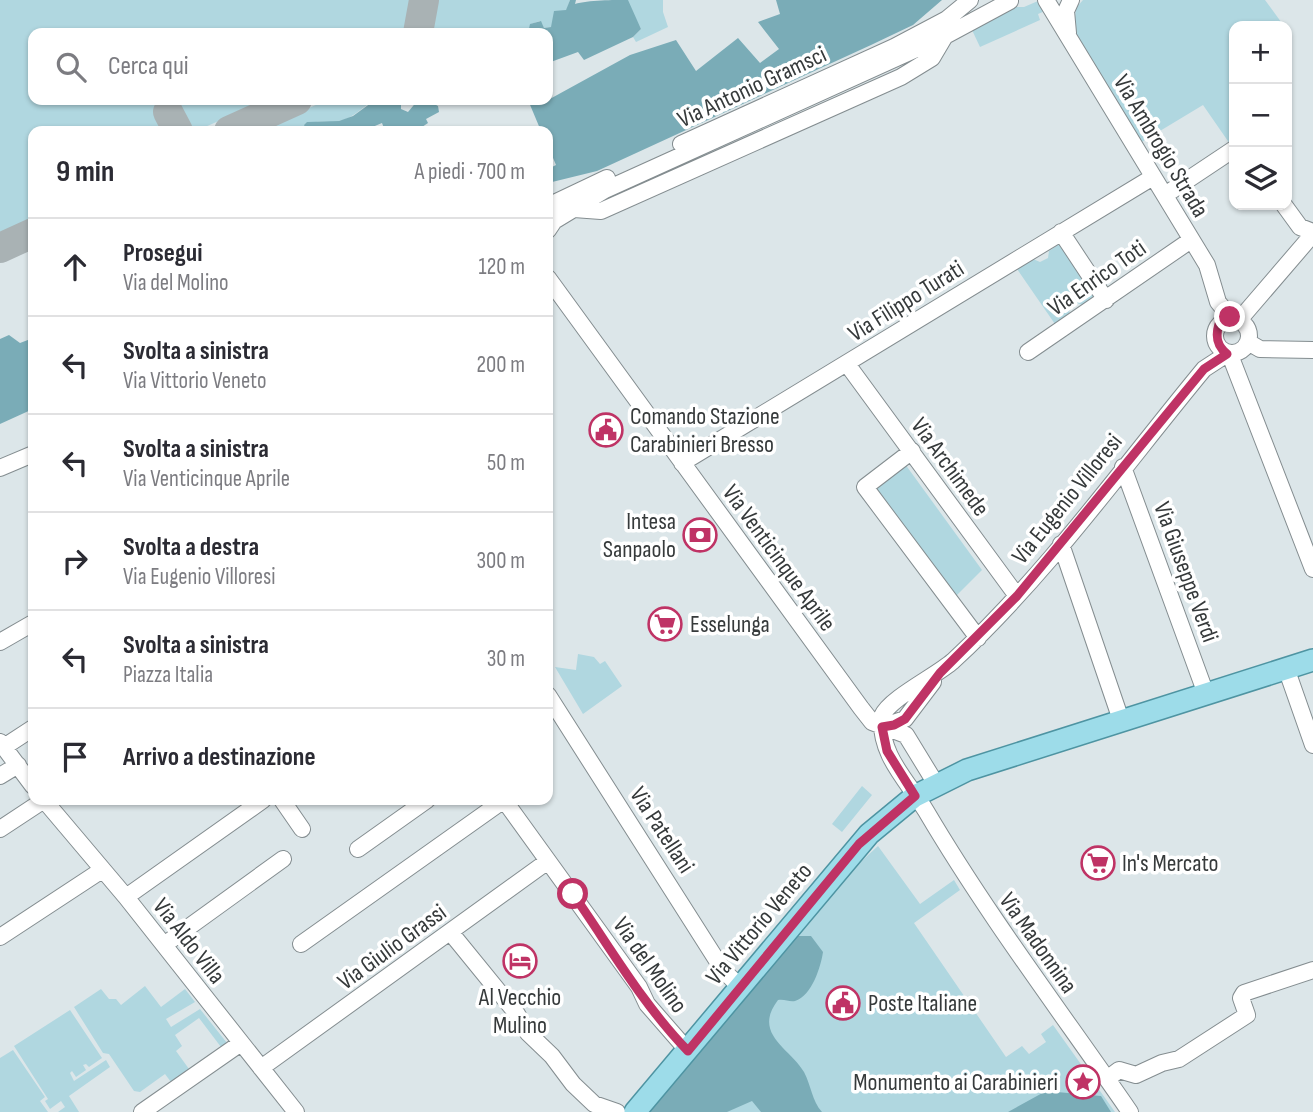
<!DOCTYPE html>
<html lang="it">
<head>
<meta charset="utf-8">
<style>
  body { margin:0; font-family:"Sofia Sans Condensed",sans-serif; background:#f7f7f7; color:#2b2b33 }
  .controls { position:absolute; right:21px; top:21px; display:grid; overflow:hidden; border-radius:14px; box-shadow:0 2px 5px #0004 }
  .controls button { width:63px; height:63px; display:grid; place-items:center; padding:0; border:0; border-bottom:2px solid #e1e1e2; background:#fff; color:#2b2b33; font:35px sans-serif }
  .stop { position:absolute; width:21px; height:21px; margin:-16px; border:5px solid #bf3365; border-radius:50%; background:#fff }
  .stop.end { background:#bf3365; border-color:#fff; box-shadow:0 2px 7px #0008 }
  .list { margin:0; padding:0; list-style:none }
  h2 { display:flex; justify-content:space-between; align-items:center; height:91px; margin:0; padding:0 28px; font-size:30px }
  h2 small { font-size:23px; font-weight:400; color:#7c7c81 }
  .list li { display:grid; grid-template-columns:46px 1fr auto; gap:21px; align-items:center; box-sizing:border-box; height:98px; padding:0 28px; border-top:2px solid #e1e1e2 }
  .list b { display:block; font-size:26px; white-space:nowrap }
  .list p { margin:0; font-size:23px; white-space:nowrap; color:#7c7c81 }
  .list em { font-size:23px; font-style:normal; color:#7c7c81 }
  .icon { flex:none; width:38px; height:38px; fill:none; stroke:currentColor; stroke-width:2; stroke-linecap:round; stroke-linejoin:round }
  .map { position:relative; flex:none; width:1313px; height:1112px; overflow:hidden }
  .search { position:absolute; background:#fff; box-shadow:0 2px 5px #0004; left:28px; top:28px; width:525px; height:77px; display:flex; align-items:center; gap:18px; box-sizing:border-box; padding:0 24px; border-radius:14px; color:#7c7c81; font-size:26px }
  .panel { position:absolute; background:#fff; box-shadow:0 2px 5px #0004; left:28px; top:126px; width:525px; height:679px; border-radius:14px }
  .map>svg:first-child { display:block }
  .green { fill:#b0d7e0 }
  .forest { fill:#7aacb7 }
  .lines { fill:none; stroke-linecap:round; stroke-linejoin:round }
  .taxiway { stroke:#a9b2b4; stroke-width:30 }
  .minor-casing { stroke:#848d90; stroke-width:18 }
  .major-casing { stroke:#4e94a2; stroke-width:24 }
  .minor { stroke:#fff; stroke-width:16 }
  .major { stroke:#9ddce9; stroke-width:21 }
  .route { stroke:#bf3365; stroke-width:9 }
  .labels { text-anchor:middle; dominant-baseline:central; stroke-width:7; stroke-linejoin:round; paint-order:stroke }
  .street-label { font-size:24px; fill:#363a3b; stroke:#fff }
  .poi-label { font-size:24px; fill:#363a3b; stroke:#fff; text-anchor:start }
</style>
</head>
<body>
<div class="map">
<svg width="1313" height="1112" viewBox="0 0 1313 1112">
  <rect width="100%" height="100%" fill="#dce6e9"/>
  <path class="green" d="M 0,0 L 411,0 L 404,33 L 33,33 L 33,100 L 266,100 L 196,131 L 33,131 L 33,221 L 0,236 Z
    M 435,0 L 570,0 L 567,9 L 551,27 L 544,28 L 540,21 L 531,24 L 528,33 L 430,33 Z
    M 626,0 L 663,0 L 663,12 L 668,27 L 636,42 L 633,37 L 641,29 Z
    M 1083,0 L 1265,0 L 1284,26 L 1234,26 L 1234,141 L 1230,144 L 1203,105 L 1140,143 L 1073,36 L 1076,8 Z
    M 1038,1 L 1045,11 L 1038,14 L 1040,20 L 980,47 L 972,30 L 1007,7 L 1024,7 Z
    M 327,100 L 375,100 C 363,106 353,119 339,121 C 326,124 321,119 305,125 L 307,131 L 299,131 L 297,127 L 286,131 L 257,131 Z
    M 1061,243 L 1096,299 L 1085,306 L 1077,303 L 1069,308 L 1070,319 L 1057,327 L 1017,269 L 1033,259 L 1040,262 L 1048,258 L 1049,251 Z
    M 905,464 L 982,570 L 955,597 L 875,487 Z
    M 578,654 L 594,657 L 600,664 L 605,661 L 622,686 L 583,714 L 555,667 L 576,670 Z
    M 862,786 L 872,795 L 842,832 L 832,824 Z
    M 878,846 L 920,904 L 954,880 L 960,890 L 914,923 L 1006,1057 L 1022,1046 L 1029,1054 L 1046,1042 L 1041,1034 L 1053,1025 L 1115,1112 L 644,1112 L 854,868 Z
    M 145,986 L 161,1007 L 185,989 L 195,1002 L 166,1019 L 171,1027 L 200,1009 L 227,1043 L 221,1047 L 199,1018 L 175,1035 L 182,1046 L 176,1051 L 189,1069 L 171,1082 L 165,1074 L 140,1092 L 134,1091 L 109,1054 L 103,1053 L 74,1007 L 101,989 L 109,999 L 116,999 L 121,1005 Z
    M 70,1010 L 102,1058 L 89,1067 L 86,1064 L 83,1065 L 86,1070 L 76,1077 L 72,1071 L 70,1073 L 74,1081 L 106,1060 L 110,1067 L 69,1096 L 79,1112 L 58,1112 L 65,1107 L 61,1101 L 50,1109 L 45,1101 L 48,1099 L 14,1046 Z
    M 13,1050 L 45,1097 L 40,1101 L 48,1112 L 0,1112 L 0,1058 Z"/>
  <path class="forest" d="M 570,0 L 576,0 L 575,4 C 588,0 614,0 628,0 L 641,29 L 633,37 L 584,60 L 578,52 L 548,63 L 548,33 L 528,33 L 530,24 L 541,21 L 544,28 L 551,27 L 554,11 L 566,10 Z
    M 776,0 L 942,0 L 913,25 L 871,45 L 597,171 L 548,183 L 548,169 L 556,165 L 548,146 L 548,131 L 541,131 L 528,100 L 548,100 L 630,55 L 676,40 L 696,71 L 738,38 L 760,63 L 779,49 L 758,22 L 780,14 Z
    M 375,100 L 401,102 L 401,109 L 408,112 L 418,100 L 427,100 L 438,106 L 439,112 L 426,119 L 428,123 L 416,131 L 385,131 L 382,123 L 363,131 L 307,131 L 304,125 L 307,122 L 339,121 L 353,116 Z
    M 9,335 L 20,343 L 33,338 L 33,409 L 0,424 L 0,339 Z
    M 798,936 L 811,936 L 823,952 C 821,966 812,996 795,1001 C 789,1002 785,999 778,1000 C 752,1034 790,1048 804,1072 C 811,1085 812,1101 822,1112 L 761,1112 L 752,1101 L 727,1112 L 648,1112 Z
    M 1046,1091 L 1101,1096 L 1111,1112 L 1008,1112 Z"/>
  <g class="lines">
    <path class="taxiway" d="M 418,33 L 424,0
      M 168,112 L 178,131
      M 229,131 L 297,100
      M 0,248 L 33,233"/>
    <defs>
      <path id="minor" d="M 1046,0 L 1207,265 L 1218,302 L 1230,317
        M 1068,33 L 1066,11 L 1071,0
        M 681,144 L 894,47 L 947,19 L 970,0
        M 1165,195 L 1234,149
        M 1284,205 L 1300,227 L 1313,232
        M 548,206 L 607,178
        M 574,209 L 601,211 L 901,77 L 932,58 L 945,36
        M 548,230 L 554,221 L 605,190 L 945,36 L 1010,1
        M 1061,232 L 1106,300
        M 548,278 L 861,708 L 872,722 L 906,735 L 936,784
        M1215 336a17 17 0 1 1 34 0a17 17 0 1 1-34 0Z
        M 1240,319 L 1313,234
        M 1248,342 L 1260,349 L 1313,350
        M 1028,352 L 1191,240
        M 1230,355 L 1313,569
        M 847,364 L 1017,596
        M 912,451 L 865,487 L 978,638
        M 682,463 L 1153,177
        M 1123,467 L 1206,694
        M 0,468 L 33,454
        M 1061,544 L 1121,720
        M 0,642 L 33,623
        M 1286,668 L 1313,745
        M 548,695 L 723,970 L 740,987
        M 884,726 L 905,719 L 933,682
        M 0,742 L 33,786
        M 4,747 L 33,728
        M 0,776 L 18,765
        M 282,800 L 302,829
        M 504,800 L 639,987 L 647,1004 L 688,1051
        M 0,829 L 44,800 L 126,897 L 296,1112
        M 358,849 L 427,800
        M 126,897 L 263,800
        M 451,933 L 517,1014 L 528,1033 L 552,1056 L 573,1084 L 594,1104 L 617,1112
        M 0,937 L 102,870
        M 301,944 L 504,800
        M 164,945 L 283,859
        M 261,1068 L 548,861
        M 1107,1079 L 1119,1070 L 1136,1075 L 1162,1063 L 1179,1059 L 1247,1015 L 1241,998 L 1244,993 L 1313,970
        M 142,1112 L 241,1043
        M 1130,1112 C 1061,1012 988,916 926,811 C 907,780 879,755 882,716 C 890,698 936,676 953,661 C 1047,574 1123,467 1204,369 L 1227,354"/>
      <path id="major" d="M 635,1112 L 869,834 L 915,796 L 967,770 L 1313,660"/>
    </defs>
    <use href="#minor" class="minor-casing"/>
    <use href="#major" class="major-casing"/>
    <use href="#minor" class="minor"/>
    <use href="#major" class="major"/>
  </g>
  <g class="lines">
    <path class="route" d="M 573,894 C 610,947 643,1005 688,1051 L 859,844 L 915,796 L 887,751 L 882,727 L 894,725 L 905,719 L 940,673 L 1017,596 L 1204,369 L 1227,354 C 1217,346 1215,337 1219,324 L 1230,317"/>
  </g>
  <defs>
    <symbol id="civic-ring" viewBox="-11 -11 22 22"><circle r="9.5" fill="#fff" stroke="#bf3365" stroke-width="1.5"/><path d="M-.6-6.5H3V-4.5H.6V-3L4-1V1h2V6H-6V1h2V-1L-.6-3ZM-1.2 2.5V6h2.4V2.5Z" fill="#bf3365"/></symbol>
    <symbol id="bank-ring" viewBox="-11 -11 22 22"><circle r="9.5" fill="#fff" stroke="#bf3365" stroke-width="1.5"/><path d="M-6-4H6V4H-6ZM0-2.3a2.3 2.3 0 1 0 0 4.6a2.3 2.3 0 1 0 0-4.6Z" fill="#bf3365"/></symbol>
    <symbol id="supermarket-ring" viewBox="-11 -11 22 22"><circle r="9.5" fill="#fff" stroke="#bf3365" stroke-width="1.5"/><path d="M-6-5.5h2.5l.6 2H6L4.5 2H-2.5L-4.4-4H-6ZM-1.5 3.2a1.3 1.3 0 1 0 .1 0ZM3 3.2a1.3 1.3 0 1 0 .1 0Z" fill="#bf3365"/></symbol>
    <symbol id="hotel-ring" viewBox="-11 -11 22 22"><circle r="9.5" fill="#fff" stroke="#bf3365" stroke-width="1.5"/><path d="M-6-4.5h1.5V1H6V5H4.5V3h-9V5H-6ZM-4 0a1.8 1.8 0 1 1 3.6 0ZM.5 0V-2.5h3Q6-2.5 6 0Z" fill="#bf3365"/></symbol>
    <symbol id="sight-ring" viewBox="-11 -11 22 22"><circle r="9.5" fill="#fff" stroke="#bf3365" stroke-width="1.5"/><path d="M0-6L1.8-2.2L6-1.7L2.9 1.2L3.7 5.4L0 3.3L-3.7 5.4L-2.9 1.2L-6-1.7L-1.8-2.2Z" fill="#bf3365"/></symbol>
  </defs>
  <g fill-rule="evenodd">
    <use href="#civic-ring" x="587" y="411" width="38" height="38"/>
    <use href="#bank-ring" x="681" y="516" width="38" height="38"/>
    <use href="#supermarket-ring" x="646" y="605" width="38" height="38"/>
    <use href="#supermarket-ring" x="1079" y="844" width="38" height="38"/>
    <use href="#hotel-ring" x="501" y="942" width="38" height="38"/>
    <use href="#civic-ring" x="824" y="984" width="38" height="38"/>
    <use href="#sight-ring" x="1064" y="1063" width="38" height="38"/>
  </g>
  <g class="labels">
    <g class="street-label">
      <text transform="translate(752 87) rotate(-25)">Via Antonio Gramsci</text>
      <text transform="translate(1161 146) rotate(59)">Via Ambrogio Strada</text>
      <text transform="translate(1097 278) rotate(-35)">Via Enrico Toti</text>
      <text transform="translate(906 301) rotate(-32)">Via Filippo Turati</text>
      <text transform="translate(950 467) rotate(54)">Via Archimede</text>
      <text transform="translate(1067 499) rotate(-51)">Via Eugenio Villoresi</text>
      <text transform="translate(779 558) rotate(54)">Via Venticinque Aprile</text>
      <text transform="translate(1186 572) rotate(70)">Via Giuseppe Verdi</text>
      <text transform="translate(662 830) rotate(57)">Via Patellani</text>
      <text transform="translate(759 924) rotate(-50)">Via Vittorio Veneto</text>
      <text transform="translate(189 941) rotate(52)">Via Aldo Villa</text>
      <text transform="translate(1038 943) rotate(55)">Via Madonnina</text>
      <text transform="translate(392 947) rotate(-36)">Via Giulio Grassi</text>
      <text transform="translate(650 965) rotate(55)">Via del Molino</text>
    </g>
    <g class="poi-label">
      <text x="630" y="416">Comando Stazione<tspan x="630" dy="28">Carabinieri Bresso</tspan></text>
      <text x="676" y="521" text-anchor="end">Intesa<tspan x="676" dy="28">Sanpaolo</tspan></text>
      <text x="690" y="624">Esselunga</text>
      <text x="1122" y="863">In's Mercato</text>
      <text x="520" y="997" text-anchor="middle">Al Vecchio<tspan x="520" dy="28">Mulino</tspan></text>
      <text x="868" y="1003">Poste Italiane</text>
      <text x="1058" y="1082" text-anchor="end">Monumento ai Carabinieri</text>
    </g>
  </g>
</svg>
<div class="controls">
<button>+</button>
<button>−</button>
<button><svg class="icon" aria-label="layers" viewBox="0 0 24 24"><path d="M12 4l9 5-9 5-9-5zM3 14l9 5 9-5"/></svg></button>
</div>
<div class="stop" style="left:573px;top:894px"></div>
<div class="stop end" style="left:1230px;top:317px"></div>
<div class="search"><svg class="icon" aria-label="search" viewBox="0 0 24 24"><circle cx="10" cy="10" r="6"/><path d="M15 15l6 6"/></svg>Cerca qui</div>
<section class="panel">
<h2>9 min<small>A piedi · 700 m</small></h2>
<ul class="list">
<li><svg class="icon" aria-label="ahead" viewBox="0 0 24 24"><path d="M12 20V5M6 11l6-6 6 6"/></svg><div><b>Prosegui</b><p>Via del Molino</p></div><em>120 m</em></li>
<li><svg class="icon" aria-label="left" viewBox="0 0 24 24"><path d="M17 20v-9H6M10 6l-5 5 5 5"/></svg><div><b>Svolta a sinistra</b><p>Via Vittorio Veneto</p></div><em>200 m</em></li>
<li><svg class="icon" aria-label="left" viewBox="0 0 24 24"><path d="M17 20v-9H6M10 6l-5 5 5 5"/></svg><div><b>Svolta a sinistra</b><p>Via Venticinque Aprile</p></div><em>50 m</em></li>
<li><svg class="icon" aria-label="right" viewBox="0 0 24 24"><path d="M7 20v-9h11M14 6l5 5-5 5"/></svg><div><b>Svolta a destra</b><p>Via Eugenio Villoresi</p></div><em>300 m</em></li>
<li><svg class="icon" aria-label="left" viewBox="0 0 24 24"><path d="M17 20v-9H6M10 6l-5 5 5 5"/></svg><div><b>Svolta a sinistra</b><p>Piazza Italia</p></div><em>30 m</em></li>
<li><svg class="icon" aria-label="arrive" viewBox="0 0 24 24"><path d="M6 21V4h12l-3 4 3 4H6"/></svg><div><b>Arrivo a destinazione</b></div></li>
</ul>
</section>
</div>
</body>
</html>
